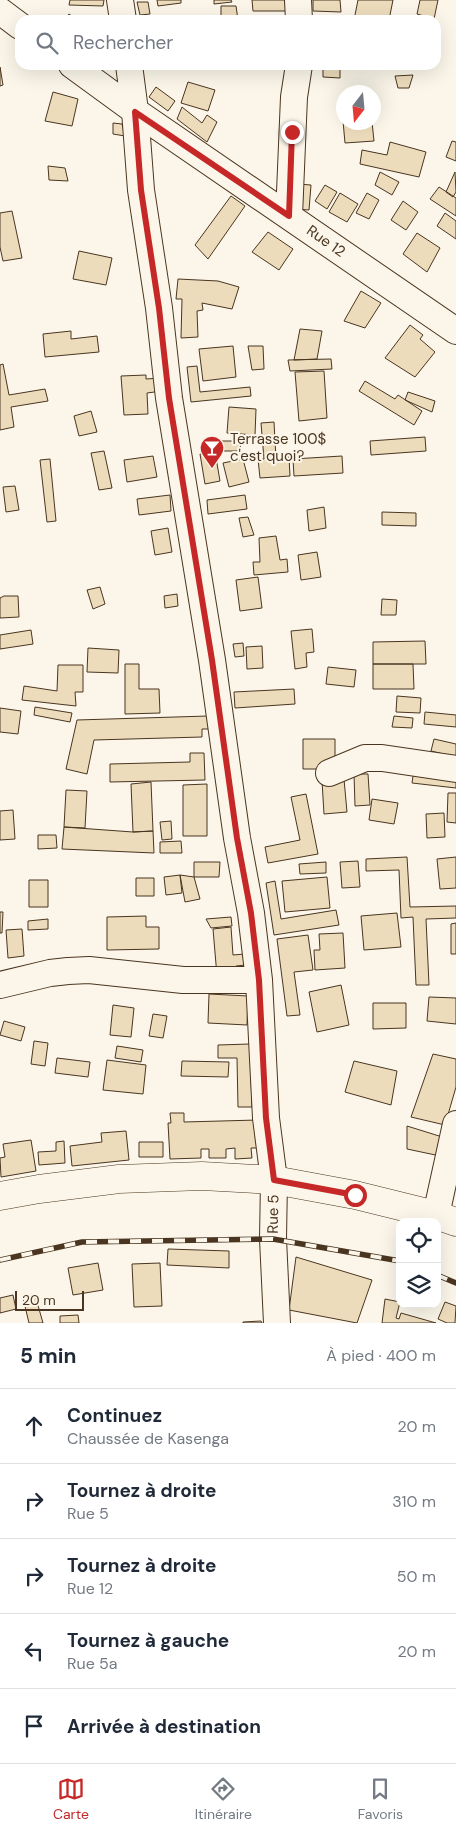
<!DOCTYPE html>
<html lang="fr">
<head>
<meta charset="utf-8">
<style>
  body { margin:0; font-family:"DM Sans",sans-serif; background:#f2f2f3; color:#1f2937 }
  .controls { position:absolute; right:15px; bottom:15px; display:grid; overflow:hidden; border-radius:10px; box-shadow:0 5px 20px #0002 }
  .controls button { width:45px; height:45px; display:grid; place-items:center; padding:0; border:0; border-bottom:1px solid #e0e1e3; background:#fff; color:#1f2937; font:25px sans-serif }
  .compass { position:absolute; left:336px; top:85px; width:45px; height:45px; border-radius:50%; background:#fff; box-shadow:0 5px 20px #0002; rotate:196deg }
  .scale { position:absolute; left:15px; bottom:12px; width:69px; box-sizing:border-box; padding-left:5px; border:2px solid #4a3520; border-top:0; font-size:14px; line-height:18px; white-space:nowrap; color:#4a3520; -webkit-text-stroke:4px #fbf6e9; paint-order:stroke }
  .stop { position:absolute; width:15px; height:15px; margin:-11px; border:4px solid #c62828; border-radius:50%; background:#fff }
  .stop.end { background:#c62828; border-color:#fff; box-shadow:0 1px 5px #0008 }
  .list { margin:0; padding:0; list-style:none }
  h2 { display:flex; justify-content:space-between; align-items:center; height:65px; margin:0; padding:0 20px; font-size:21px }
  h2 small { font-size:16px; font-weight:400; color:#747a83 }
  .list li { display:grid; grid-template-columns:32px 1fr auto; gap:15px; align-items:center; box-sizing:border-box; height:75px; padding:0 20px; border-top:1px solid #e0e1e3 }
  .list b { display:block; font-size:19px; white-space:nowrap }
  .list p { margin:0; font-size:16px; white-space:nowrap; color:#747a83 }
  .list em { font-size:16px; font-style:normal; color:#747a83 }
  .icon { flex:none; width:28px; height:28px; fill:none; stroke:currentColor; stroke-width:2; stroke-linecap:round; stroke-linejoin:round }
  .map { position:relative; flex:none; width:456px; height:1323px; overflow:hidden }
  .search { position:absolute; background:#fff; box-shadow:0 5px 20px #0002; left:15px; right:15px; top:15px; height:55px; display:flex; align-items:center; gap:12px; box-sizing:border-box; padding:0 18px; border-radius:15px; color:#747a83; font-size:19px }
  .sheet { height:440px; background:#fff }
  nav { display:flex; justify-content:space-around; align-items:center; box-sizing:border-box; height:70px; border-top:1px solid #e0e1e3; background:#fff; font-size:14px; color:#747a83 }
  nav a { display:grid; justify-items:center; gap:2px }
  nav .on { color:#c62828 }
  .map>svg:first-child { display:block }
  .building { fill:#ecdcbc; stroke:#4a3520 }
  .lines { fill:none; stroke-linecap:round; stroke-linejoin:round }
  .minor-casing { stroke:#4a3520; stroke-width:28 }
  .major-casing { stroke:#4a3520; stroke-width:29 }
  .minor { stroke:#fbf6e9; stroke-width:26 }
  .major { stroke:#fbf6e9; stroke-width:28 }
  .rail-casing { stroke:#4a3520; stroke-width:5.5 }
  .rail { stroke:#fbf6e9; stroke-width:4; stroke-dasharray:11; stroke-linecap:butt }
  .route { stroke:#c62828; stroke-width:6 }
  .labels { text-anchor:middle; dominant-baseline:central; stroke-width:4; stroke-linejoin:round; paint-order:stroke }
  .street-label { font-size:15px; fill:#4a3520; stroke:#fbf6e9 }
  .poi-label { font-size:15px; fill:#4a3520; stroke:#fbf6e9; text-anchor:start }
</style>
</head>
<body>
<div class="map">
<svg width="456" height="1323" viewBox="0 0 456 1323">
  <rect width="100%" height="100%" fill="#fbf6e9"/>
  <path class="building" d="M 70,0 L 104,0 L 103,6 L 69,5 Z
    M 157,0 L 181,0 L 181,3 L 158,6 Z
    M 214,0 L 231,0 L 232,2 L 214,4 Z
    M 252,0 L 285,0 L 286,11 L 253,11 Z
    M 313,0 L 340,0 L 341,12 L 313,11 Z
    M 358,0 L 393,0 L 389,20 L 354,20 Z
    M 420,0 L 438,0 L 434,19 L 417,14 Z
    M 137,2 L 148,2 L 150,14 L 140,15 Z
    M 221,6 L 236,6 L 238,20 L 221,20 Z
    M 69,14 L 77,20 L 64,20 Z
    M 163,65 L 198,65 L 163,67 Z
    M 317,65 L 340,65 L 340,78 L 323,77 L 323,69 L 317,67 Z
    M 0,67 L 3,85 L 0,86 Z
    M 413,75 L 409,88 L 398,88 L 395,76 Z
    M 188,82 L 215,90 L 208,111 L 181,103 Z
    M 156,87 L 175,101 L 168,111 L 149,97 Z
    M 53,92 L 78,99 L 72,126 L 45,121 Z
    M 182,107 L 202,123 L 207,115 L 217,122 L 207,142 L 177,119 Z
    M 342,110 L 344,110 L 344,122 L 372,122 L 374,141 L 345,143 Z
    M 113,123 L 122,124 L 125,136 L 113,134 Z
    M 452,141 L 456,142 L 456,161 L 446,157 Z
    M 390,142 L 426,152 L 419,177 L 360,164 L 362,150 L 387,155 Z
    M 48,166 L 65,168 L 68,181 L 49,180 Z
    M 380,172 L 399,182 L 392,195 L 375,185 Z
    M 455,172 L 456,192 L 453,197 L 446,192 Z
    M 297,184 L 311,185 L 309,210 L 295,209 Z
    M 325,185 L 337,192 L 327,209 L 315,201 Z
    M 439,187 L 456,198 L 456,216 L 430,199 Z
    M 340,193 L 358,204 L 347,222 L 329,212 Z
    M 367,193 L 379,200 L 369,219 L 356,213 Z
    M 231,196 L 245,206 L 208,259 L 195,245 Z
    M 403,201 L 418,212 L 406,230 L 391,220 Z
    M 12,211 L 22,258 L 3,261 L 0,247 L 0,213 Z
    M 445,213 L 456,221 L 456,239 L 437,226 Z
    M 268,232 L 293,249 L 279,270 L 252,252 Z
    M 417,233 L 440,248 L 427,272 L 403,254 Z
    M 79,251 L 112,258 L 106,285 L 73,279 Z
    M 178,279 L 218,281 L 239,287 L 232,309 L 202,303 L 203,310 L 197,311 L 198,337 L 181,338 L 182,299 L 176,299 Z
    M 361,291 L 381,303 L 365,328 L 344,321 Z
    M 410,325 L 423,335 L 420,339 L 435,352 L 415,377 L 385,358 Z
    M 300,329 L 322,331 L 317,359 L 294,360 Z
    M 71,331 L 71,339 L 97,336 L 99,352 L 45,357 L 43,334 Z
    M 233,346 L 236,377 L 203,381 L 199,349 Z
    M 248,346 L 263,346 L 264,369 L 252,370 Z
    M 331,359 L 332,369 L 290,371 L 288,360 Z
    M 3,364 L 9,395 L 45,389 L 48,401 L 11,407 L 14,427 L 0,430 L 0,365 Z
    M 197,366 L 200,392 L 250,387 L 251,396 L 191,402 L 187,367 Z
    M 324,371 L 327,418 L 299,421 L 295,372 Z
    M 146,375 L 146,379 L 161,378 L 162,391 L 147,393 L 148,414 L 124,415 L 121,376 Z
    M 365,381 L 395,399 L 398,395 L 422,411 L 414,425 L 359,391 Z
    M 408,392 L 435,401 L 432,412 L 405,400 Z
    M 229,407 L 256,409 L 255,435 L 227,433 Z
    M 91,411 L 97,432 L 79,436 L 74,416 Z
    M 274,422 L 276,459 L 289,457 L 290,476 L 260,478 L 258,459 L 264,459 L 261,423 Z
    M 425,437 L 426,451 L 371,455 L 370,441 Z
    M 221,441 L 240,441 L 241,451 L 221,451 Z
    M 104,451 L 112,488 L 99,490 L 91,453 Z
    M 215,452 L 220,481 L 205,484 L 200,454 Z
    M 153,456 L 157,477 L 127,482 L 124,460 Z
    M 342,456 L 343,473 L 294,476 L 293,459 Z
    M 50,459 L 56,521 L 47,522 L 40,460 Z
    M 243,459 L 249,482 L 229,487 L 223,463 Z
    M 15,486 L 19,510 L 6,512 L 3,487 Z
    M 170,495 L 171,511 L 139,515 L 137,499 Z
    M 245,495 L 247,509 L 208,514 L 207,500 Z
    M 324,507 L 326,528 L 309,531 L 307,510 Z
    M 382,512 L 416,513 L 416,526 L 382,525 Z
    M 248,517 L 254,535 L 243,537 L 239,518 Z
    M 168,528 L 172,552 L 155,555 L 151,531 Z
    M 276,536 L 280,560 L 287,559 L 288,572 L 254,575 L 253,562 L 260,562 L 259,538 Z
    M 317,552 L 321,577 L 301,580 L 298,555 Z
    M 258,577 L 262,608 L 240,611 L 236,580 Z
    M 100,587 L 105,604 L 93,609 L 87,590 Z
    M 177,594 L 178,606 L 165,608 L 164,596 Z
    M 4,596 L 18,596 L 19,617 L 0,618 L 0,598 Z
    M 382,599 L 397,600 L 396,615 L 381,615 Z
    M 312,629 L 314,652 L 306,653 L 307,667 L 295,669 L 291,631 Z
    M 31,630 L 33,644 L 0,649 L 0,635 Z
    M 425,641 L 426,664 L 373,664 L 373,642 Z
    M 243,643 L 244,656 L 235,657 L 233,644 Z
    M 262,646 L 263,668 L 247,669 L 246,647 Z
    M 88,648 L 119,650 L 118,673 L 87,672 Z
    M 125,664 L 139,664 L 139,689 L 159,689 L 160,713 L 125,714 Z
    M 373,664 L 413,664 L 414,689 L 373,689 Z
    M 58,665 L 83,665 L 83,692 L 75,692 L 76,706 L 22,700 L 24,686 L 57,691 Z
    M 328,667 L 356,670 L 354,687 L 326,684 Z
    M 294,689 L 295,704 L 235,708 L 234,692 Z
    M 397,696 L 421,698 L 420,713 L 396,712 Z
    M 35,707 L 72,713 L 70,722 L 34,715 Z
    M 0,708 L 21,711 L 18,734 L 0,732 Z
    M 425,712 L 456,715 L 456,727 L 424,724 Z
    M 208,716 L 209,729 L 202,729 L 202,737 L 94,740 L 87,774 L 66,769 L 77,720 Z
    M 394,716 L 413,718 L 412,728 L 392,727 Z
    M 303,739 L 335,739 L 335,769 L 303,769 Z
    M 434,739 L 456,744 L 456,757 L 431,751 Z
    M 190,753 L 204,753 L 205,780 L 110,782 L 110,764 L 190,762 Z
    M 414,769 L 456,773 L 456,788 L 412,783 Z
    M 354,774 L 368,774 L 370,805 L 355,806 Z
    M 344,779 L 347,812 L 324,814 L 322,781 Z
    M 151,782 L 153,831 L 133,832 L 131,784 Z
    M 207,784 L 207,836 L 183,836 L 183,785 Z
    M 66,790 L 87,791 L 85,828 L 64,827 Z
    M 448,793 L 456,793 L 456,823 L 447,822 Z
    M 306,794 L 318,854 L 268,863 L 265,847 L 300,840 L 291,797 Z
    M 372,799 L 398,803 L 394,824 L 369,820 Z
    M 13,810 L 15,839 L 0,840 L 0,811 Z
    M 444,813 L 445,837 L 427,838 L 426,814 Z
    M 171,821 L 172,839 L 162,840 L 160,822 Z
    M 64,827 L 133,832 L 153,831 L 154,853 L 62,849 Z
    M 38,835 L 56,835 L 57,848 L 38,849 Z
    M 181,841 L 182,853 L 160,853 L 160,842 Z
    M 407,857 L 410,907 L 456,906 L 456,918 L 426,919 L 429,985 L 416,985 L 413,917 L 401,918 L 399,870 L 366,871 L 366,859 Z
    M 456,857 L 456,888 L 440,889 L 437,859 Z
    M 358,861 L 360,887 L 342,888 L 340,862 Z
    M 194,862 L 220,862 L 219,877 L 194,877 Z
    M 326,862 L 326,873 L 300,874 L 299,864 Z
    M 180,875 L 182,893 L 166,895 L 164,877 Z
    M 180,875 L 194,877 L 200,899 L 185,902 Z
    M 327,877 L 330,908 L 285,912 L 282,881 Z
    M 136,878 L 154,878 L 154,896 L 136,896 Z
    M 29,880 L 48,880 L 48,907 L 29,907 Z
    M 275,881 L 281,919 L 336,910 L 339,925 L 274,935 L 266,883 Z
    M 0,912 L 3,912 L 2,933 L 0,933 Z
    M 397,913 L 401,947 L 364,950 L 361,916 Z
    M 146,916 L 146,927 L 159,927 L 159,949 L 107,950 L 107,917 Z
    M 231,917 L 232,926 L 211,928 L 206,919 Z
    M 48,919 L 48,929 L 28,930 L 28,921 Z
    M 456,923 L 456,954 L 451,954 L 451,924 Z
    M 231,927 L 233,955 L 245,954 L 246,965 L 236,966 L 236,974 L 217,976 L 213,929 Z
    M 22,929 L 24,956 L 8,958 L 6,930 Z
    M 343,933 L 345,968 L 315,970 L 314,950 L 320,950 L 319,934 Z
    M 308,935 L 313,970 L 294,972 L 300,1015 L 287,1016 L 277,939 Z
    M 341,985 L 349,1025 L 317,1032 L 309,992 Z
    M 209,994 L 248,996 L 247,1025 L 208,1023 Z
    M 429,997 L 456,998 L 456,1024 L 427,1021 Z
    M 373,1003 L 406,1003 L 406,1028 L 373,1029 Z
    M 113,1005 L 134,1008 L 131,1037 L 110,1035 Z
    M 153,1014 L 167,1016 L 163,1038 L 149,1036 Z
    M 4,1021 L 25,1027 L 21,1041 L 0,1035 Z
    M 34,1041 L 48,1043 L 45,1066 L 31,1064 Z
    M 250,1044 L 252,1107 L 238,1107 L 237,1058 L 218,1058 L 218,1045 Z
    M 117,1046 L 143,1050 L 141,1062 L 115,1058 Z
    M 433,1054 L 456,1059 L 456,1087 L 445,1125 L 411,1117 Z
    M 57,1058 L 90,1062 L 88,1077 L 55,1073 Z
    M 107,1060 L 146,1065 L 143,1094 L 103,1090 Z
    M 182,1061 L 229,1062 L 228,1077 L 181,1076 Z
    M 354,1061 L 397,1071 L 391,1105 L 345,1092 Z
    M 170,1113 L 184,1113 L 184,1122 L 258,1120 L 258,1148 L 251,1148 L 252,1158 L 235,1159 L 235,1148 L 226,1149 L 226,1158 L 209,1158 L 209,1149 L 201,1149 L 201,1158 L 170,1159 L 168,1123 L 171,1123 Z
    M 407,1126 L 452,1140 L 445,1157 L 407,1149 Z
    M 126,1131 L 129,1160 L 72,1166 L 70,1146 L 102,1142 L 101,1133 Z
    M 31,1140 L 36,1171 L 1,1177 L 0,1158 L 5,1157 L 3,1144 Z
    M 64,1141 L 65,1163 L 39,1165 L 38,1152 L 56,1151 L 56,1142 Z
    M 139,1142 L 163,1142 L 163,1157 L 139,1157 Z
    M 168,1249 L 229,1251 L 229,1268 L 167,1265 Z
    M 296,1257 L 372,1280 L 357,1323 L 289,1310 Z
    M 98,1263 L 103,1290 L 73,1295 L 68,1268 Z
    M 160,1263 L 162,1306 L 134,1307 L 132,1264 Z
    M 13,1295 L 16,1309 L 0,1313 L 0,1298 Z
    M 35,1295 L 43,1323 L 29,1323 L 23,1298 Z
    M 385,1299 L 400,1302 L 396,1318 L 399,1319 L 401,1313 L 436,1323 L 382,1323 Z
    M 445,1302 L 456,1306 L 455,1323 L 447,1323 L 438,1319 Z
    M 78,1315 L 79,1323 L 60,1323 L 60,1316 Z
    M 261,1321 L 262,1323 L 243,1323 L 243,1322 Z"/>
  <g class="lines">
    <defs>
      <path id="minor" d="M 120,0 L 123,20
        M 298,0 L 299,20
        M 0,11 L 20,26
        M 72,65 L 135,111 L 456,331
        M 129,65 L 135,111 L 141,190 L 159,308 L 169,398 L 212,660 L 237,838 L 251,913 L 259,980 L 266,1118 L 274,1180 L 273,1239 L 277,1323
        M 289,216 L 294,97 L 299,65
        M 329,773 L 365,758 L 382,758 L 456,769
        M 0,985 L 50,973 L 68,971 L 89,970 L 183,980 L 259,980
        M 436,1215 L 456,1124"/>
      <path id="major" d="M 0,1196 L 39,1189 L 119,1179 L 202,1176 L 274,1180 L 355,1195 L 436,1215 L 456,1222"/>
    </defs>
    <use href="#minor" class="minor-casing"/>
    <use href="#major" class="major-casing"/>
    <use href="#minor" class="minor"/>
    <use href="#major" class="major"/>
    <defs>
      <path id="rail" d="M 0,1260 L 82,1242 L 273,1239 L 400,1261
        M 437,1275 L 456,1283"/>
    </defs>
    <use href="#rail" class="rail-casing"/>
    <use href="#rail" class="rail"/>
  </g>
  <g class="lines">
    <path class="route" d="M 292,132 L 289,216 L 135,112 L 141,190 L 159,308 L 169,398 L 212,660 L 237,838 L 251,913 L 259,980 L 266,1118 L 274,1180 L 355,1195"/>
  </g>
  <defs>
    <symbol id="bar-pin" viewBox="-11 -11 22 30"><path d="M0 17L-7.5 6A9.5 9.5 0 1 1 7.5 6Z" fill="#c62828" stroke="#fbf6e9"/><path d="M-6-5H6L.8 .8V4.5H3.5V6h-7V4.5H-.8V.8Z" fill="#fff"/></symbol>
  </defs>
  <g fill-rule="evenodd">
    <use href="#bar-pin" x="198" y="434" width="28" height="38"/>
  </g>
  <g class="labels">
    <g class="street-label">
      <text transform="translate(326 241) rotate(35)">Rue 12</text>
      <text transform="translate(273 1214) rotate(-89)">Rue 5</text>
    </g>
    <g class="poi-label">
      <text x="230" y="439">Terrasse 100$<tspan x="230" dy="17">c'est quoi?</tspan></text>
    </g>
  </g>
</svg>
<div class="controls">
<button><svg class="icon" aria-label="locate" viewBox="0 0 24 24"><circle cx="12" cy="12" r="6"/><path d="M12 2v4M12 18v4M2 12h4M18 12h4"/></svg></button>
<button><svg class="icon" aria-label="layers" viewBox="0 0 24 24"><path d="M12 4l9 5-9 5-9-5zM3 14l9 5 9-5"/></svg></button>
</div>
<svg class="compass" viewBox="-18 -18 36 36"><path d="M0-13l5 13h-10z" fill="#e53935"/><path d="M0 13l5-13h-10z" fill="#747a83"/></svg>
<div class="scale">20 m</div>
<div class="stop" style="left:355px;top:1195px"></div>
<div class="stop end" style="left:292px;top:132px"></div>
<div class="search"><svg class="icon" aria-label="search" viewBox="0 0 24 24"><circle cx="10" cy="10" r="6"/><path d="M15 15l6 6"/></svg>Rechercher</div>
</div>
<section class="sheet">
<h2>5 min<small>À pied · 400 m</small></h2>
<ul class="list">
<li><svg class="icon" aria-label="ahead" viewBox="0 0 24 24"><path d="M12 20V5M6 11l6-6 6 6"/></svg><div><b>Continuez</b><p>Chaussée de Kasenga</p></div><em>20 m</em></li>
<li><svg class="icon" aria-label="right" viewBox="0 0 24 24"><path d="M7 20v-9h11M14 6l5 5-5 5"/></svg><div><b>Tournez à droite</b><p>Rue 5</p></div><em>310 m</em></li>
<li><svg class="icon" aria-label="right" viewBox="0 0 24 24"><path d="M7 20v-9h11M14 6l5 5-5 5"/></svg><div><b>Tournez à droite</b><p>Rue 12</p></div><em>50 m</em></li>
<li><svg class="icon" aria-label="left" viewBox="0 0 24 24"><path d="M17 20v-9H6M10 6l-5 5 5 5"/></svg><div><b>Tournez à gauche</b><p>Rue 5a</p></div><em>20 m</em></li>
<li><svg class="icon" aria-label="arrive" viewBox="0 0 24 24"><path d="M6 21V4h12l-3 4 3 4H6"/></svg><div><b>Arrivée à destination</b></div></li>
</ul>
</section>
<nav>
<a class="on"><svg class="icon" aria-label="map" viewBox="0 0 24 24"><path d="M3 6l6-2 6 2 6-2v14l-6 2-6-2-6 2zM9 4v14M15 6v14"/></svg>Carte</a>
<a><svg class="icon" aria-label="directions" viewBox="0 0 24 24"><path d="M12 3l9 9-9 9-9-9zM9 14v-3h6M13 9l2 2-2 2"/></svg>Itinéraire</a>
<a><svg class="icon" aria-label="saved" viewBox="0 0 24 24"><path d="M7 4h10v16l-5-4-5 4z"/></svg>Favoris</a>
</nav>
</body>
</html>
